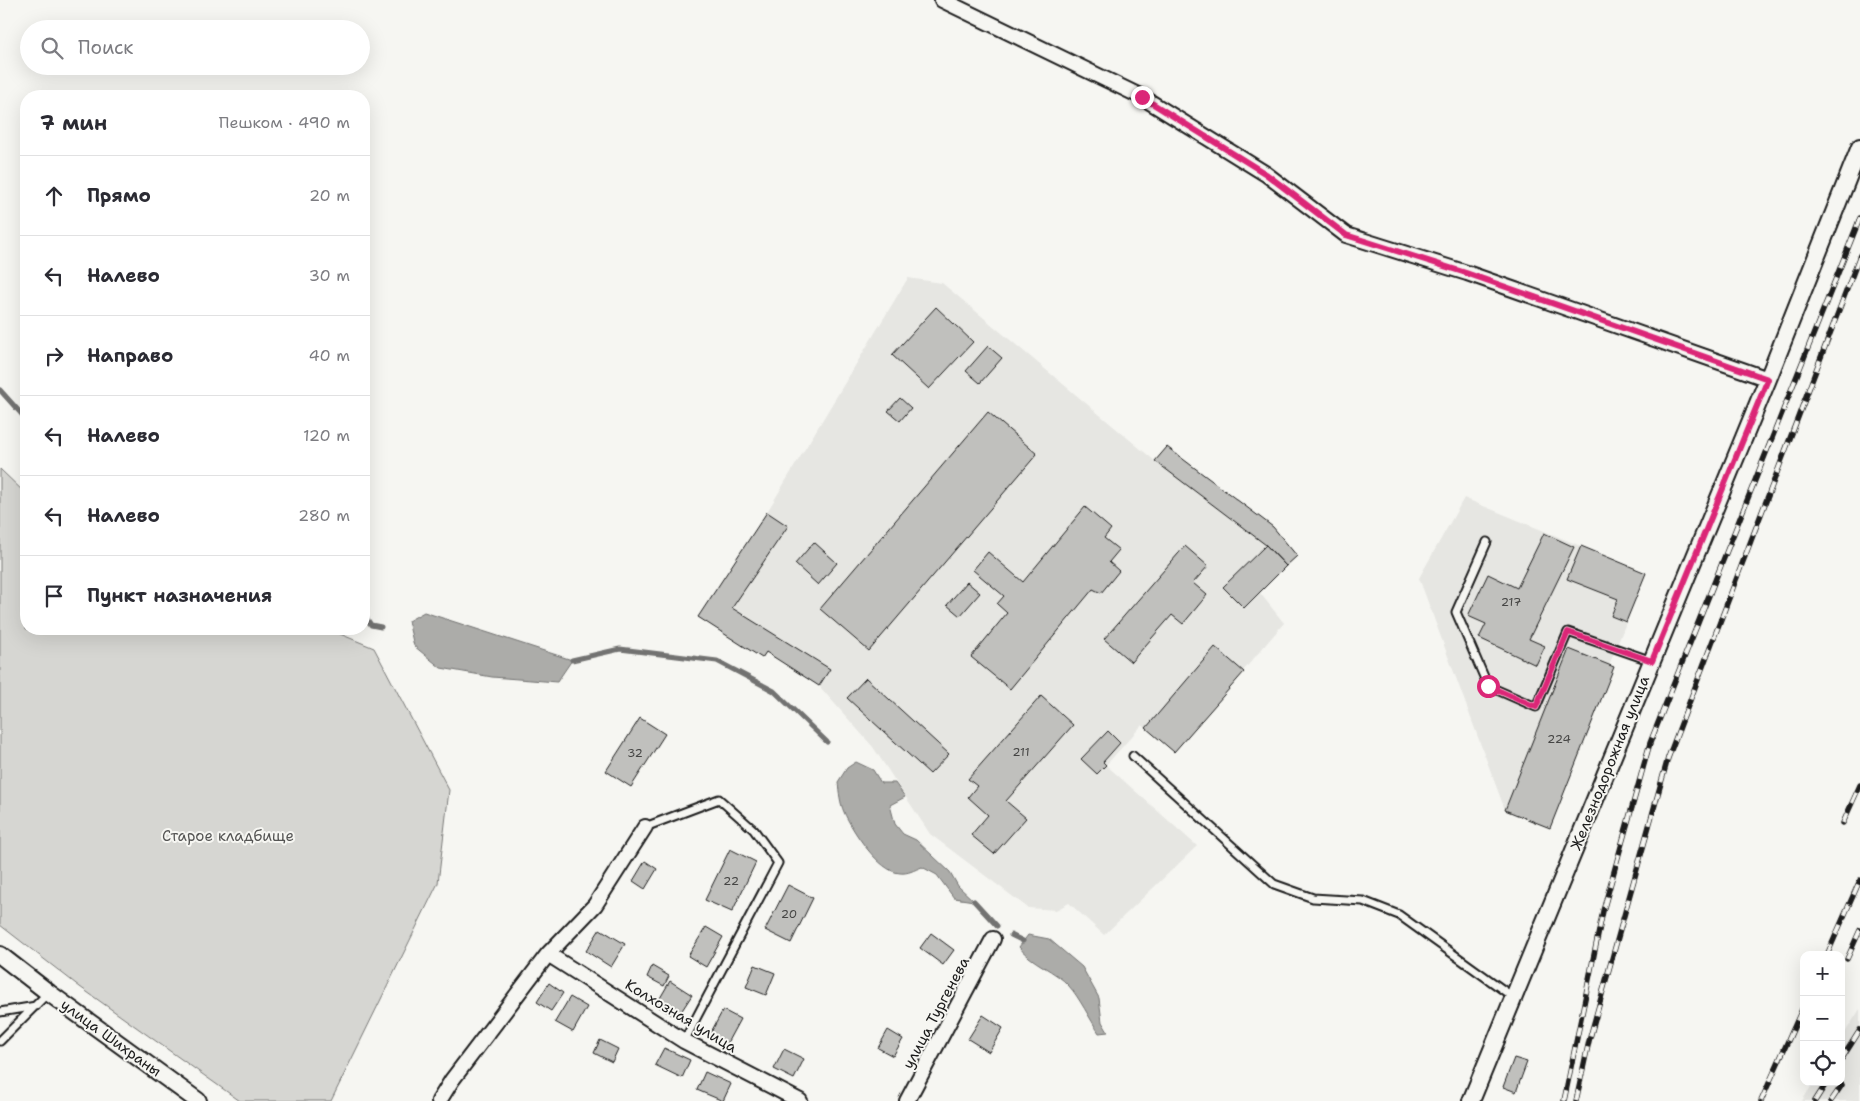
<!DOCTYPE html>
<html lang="ru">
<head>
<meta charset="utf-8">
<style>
  body { margin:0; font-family:"Shantell Sans",sans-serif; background:#f2f2f3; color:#2b2b33 }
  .controls { position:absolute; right:15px; bottom:15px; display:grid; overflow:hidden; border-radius:10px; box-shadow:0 5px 20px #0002 }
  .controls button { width:45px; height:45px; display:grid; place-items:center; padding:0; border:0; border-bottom:1px solid #e1e1e2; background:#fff; color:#2b2b33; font:25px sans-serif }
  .stop { position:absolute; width:15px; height:15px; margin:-11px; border:4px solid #db2777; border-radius:50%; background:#fff }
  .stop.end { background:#db2777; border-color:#fff; box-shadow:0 1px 5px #0008 }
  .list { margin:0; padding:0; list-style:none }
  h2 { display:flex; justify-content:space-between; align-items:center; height:65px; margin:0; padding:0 20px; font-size:21px }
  h2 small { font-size:16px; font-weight:400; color:#7c7c81 }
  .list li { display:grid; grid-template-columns:32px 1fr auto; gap:15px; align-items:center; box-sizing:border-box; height:80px; padding:0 20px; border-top:1px solid #e1e1e2 }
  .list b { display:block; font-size:19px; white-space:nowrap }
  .list em { font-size:16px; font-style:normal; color:#7c7c81 }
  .icon { flex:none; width:28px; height:28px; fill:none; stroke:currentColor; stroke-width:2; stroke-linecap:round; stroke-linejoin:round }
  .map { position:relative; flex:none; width:1860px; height:1101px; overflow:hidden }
  .search { position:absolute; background:#fff; box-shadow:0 5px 20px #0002; left:20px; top:20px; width:350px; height:55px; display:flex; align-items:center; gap:12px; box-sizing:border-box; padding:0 18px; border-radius:28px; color:#7c7c81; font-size:19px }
  .panel { position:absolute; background:#fff; box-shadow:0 5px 20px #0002; left:20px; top:90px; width:350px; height:545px; border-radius:20px }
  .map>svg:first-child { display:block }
  .built { fill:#e6e6e2 }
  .green { fill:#d6d6d2; stroke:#797977 }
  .water { fill:#acaca9; stroke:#727271 }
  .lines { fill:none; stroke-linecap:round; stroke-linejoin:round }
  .stream { stroke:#727271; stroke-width:5 }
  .building { fill:#c0c0bd; stroke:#1c1c1c }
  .service-casing { stroke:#1c1c1c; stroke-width:11 }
  .minor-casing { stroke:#1c1c1c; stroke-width:18 }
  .tertiary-casing { stroke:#1c1c1c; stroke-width:20 }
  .service { stroke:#f6f6f2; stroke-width:7 }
  .minor { stroke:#f6f6f2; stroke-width:14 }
  .tertiary { stroke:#f6f6f2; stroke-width:16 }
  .rail-casing { stroke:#1c1c1c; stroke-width:5.5 }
  .rail { stroke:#f6f6f2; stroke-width:4; stroke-dasharray:11; stroke-linecap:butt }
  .route { stroke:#db2777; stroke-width:6 }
  .labels { text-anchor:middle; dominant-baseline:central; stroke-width:4; stroke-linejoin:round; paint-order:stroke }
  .number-label { font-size:12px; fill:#454544 }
  .street-label { font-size:15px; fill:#1c1c1c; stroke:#f6f6f2 }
  .park-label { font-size:15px; fill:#545453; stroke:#f6f6f2 }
</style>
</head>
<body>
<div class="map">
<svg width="1860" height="1101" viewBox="0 0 1860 1101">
  <rect width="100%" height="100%" fill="#f6f6f2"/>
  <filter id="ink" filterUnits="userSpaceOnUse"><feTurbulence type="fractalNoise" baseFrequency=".02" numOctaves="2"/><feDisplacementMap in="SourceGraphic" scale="10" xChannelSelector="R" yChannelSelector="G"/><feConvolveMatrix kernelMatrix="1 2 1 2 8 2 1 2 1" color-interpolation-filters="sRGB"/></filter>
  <g filter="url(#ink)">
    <path class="built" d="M 908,278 L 942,283 L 1155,461 L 1167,447 L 1273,527 L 1297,556 L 1260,593 L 1284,623 L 1174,752 L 1142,725 L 1106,765 L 1197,846 L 1104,935 L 1069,903 L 1056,910 L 1028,908 L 930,834 L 873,747 L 819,686 L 766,652 L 762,658 L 698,617 L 767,512 Z
      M 1464,498 L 1646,573 L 1609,665 L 1614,667 L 1550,828 L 1505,810 L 1419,578 Z
      M 1860,1009 L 1860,1101 L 1802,1101 L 1814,1082 L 1841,1082 L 1841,1039 Z"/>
    <path class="green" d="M 0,469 L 26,494 L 26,629 L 328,629 L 374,648 L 449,790 L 438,883 L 331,1101 L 240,1101 L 80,987 L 0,925 Z"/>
    <path class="water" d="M 424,612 L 572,660 L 557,682 L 492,677 L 441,668 L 414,646 L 408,621 Z
      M 856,762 L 873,770 L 881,783 L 895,783 L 905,797 L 890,805 L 895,824 L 903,834 L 916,840 L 950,872 L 958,886 L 974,901 L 954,898 L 937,875 L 922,867 C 914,870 908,874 900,873 C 879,872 852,830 844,812 C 840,803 839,792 838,782 L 847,768 Z
      M 1028,935 L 1049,939 L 1082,967 L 1099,998 L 1102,1022 L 1108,1032 L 1099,1033 C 1090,1019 1079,997 1069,986 C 1055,970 1032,964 1019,947 Z"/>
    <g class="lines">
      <path class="stream" d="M 0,390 L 26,419
        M 364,614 L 371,625 L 381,627
        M 572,660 L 620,649 L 717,661 L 774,691 L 827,742
        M 974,901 L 997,926
        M 1011,935 L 1023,941"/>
    </g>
    <path class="building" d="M 936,307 L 973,342 L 929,389 L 892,355 Z
      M 988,346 L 1002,358 L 980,383 L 966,371 Z
      M 900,398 L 911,408 L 900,421 L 888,411 Z
      M 988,412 L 1037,454 L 869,651 L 820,609 Z
      M 1167,447 L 1273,527 L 1297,556 L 1286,566 L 1266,545 L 1155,461 Z
      M 1085,507 L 1111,529 L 1104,538 L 1119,550 L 1109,562 L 1119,571 L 1101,593 L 1093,589 L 1010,689 L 971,657 L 1007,613 L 997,604 L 1004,596 L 973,570 L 988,552 L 1023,582 Z
      M 767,512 L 788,526 L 732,608 L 830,669 L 819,686 L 766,652 L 762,658 L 698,617 Z
      M 1544,533 L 1574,547 L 1529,639 L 1545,646 L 1536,665 L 1479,638 L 1486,624 L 1468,616 L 1488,574 L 1517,588 Z
      M 814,542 L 837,563 L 818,585 L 795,564 Z
      M 1266,545 L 1286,566 L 1244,608 L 1223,587 Z
      M 1185,546 L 1208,566 L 1193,583 L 1207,595 L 1183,624 L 1172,615 L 1131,662 L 1104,639 Z
      M 1581,546 L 1646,573 L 1626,622 L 1611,616 L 1618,599 L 1567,579 Z
      M 967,582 L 980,593 L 960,616 L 947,605 Z
      M 1215,647 L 1244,672 L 1174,752 L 1146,728 Z
      M 1569,649 L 1614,667 L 1550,828 L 1505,810 Z
      M 866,678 L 949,754 L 930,774 L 847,698 Z
      M 1041,696 L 1073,725 L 1006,801 L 1026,818 L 994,854 L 971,835 L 988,815 L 968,797 L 977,786 L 968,779 Z
      M 640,718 L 665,734 L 631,787 L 606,771 Z
      M 1108,731 L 1120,743 L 1103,762 L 1106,765 L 1097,774 L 1081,759 Z
      M 730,849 L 756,862 L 732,912 L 705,900 Z
      M 645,861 L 657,869 L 645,889 L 633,881 Z
      M 788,885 L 813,898 L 791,943 L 765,930 Z
      M 706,927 L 723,937 L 706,967 L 688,956 Z
      M 600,929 L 625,944 L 611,967 L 586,951 Z
      M 931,933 L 954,950 L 943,965 L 920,948 Z
      M 755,965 L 775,973 L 766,995 L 746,987 Z
      M 652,966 L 669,976 L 664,986 L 647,977 Z
      M 670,981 L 692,995 L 677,1018 L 656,1005 Z
      M 549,983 L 563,993 L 551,1011 L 537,1002 Z
      M 570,997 L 587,1007 L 573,1032 L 555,1022 Z
      M 723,1010 L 740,1019 L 727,1043 L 710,1034 Z
      M 983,1015 L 1003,1028 L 989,1052 L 968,1039 Z
      M 888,1030 L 903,1039 L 893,1056 L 878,1048 Z
      M 600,1040 L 618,1049 L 612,1062 L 594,1053 Z
      M 664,1048 L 690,1060 L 682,1078 L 655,1065 Z
      M 784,1049 L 804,1059 L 794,1079 L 774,1069 Z
      M 1514,1058 L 1527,1062 L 1516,1092 L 1503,1087 Z
      M 705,1072 L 731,1084 L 723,1101 L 697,1090 Z"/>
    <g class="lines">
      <defs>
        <path id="service" d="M 1487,542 L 1456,612 L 1488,686 L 1536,707 L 1568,632 L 1652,661
          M 1133,756 L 1274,884 L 1313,898 L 1363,901 L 1399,915 L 1513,997
          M 645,827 L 719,799 L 754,830 L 778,863 L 684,1041
          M 0,1012 L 36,1006
          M 0,1041 L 48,993"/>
        <path id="minor" d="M 942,0 L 1142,97 L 1266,174 L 1346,235 L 1467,273 L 1768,379
          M 548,954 L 684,1041 L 800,1101
          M 439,1101 L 452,1080 L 548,954 L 595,905 L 645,827
          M 907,1101 L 993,939"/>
        <path id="tertiary" d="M 0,955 L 49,993 L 198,1101
          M 1471,1101 L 1768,379 L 1860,147"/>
      </defs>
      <use href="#service" class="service-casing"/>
      <use href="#minor" class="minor-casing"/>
      <use href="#tertiary" class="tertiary-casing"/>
      <use href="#service" class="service"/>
      <use href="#minor" class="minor"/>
      <use href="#tertiary" class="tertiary"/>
      <defs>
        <path id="rail" d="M 1843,823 L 1860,785
          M 1827,955 L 1860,880
          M 1847,959 L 1860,930
          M 1841,1060 L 1860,1030
          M 1564,1101 L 1603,911 L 1650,743 L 1860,218
          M 1576,1101 L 1589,1041 L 1668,758 L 1860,255
          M 1761,1101 L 1804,1005
          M 1815,1101 L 1827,1082
          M 1831,1101 L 1842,1085"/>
      </defs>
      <use href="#rail" class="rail-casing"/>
      <use href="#rail" class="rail"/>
    </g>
  </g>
  <g class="lines" filter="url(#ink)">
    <path class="route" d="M 1142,97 L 1266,174 L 1346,235 L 1466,273 L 1768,379 L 1652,661 L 1568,632 L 1536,707 L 1488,686"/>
  </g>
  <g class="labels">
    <g class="number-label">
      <text x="1511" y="602">217</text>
      <text x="1559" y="739">224</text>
      <text x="1021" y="752">211</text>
      <text x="635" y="753">32</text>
      <text x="731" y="881">22</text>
      <text x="789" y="914">20</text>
    </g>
    <g class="street-label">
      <text transform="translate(1610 763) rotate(-68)">Железнодорожная улица</text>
      <text transform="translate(936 1013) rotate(-62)">улица Тургенева</text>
      <text transform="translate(681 1016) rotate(31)">Колхозная улица</text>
      <text transform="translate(111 1038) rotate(36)">улица Шихраны</text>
    </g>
    <g class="park-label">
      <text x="228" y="836">Старое кладбище</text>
    </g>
  </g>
</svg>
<div class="controls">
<button>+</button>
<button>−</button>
<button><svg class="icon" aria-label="locate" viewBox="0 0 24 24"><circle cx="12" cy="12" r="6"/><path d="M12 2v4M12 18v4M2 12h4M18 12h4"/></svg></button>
</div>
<div class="stop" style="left:1488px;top:686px"></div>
<div class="stop end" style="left:1142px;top:97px"></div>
<div class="search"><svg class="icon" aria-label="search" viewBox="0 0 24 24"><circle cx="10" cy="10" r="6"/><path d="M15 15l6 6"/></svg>Поиск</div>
<section class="panel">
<h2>7 мин<small>Пешком · 490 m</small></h2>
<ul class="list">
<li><svg class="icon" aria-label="ahead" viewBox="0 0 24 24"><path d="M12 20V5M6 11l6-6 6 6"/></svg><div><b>Прямо</b></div><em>20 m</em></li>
<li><svg class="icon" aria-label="left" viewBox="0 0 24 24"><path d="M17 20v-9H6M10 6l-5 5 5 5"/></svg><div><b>Налево</b></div><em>30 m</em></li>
<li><svg class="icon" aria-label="right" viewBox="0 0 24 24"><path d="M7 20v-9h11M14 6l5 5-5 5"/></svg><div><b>Направо</b></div><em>40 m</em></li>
<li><svg class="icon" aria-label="left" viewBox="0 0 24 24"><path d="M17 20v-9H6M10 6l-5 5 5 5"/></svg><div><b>Налево</b></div><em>120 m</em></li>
<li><svg class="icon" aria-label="left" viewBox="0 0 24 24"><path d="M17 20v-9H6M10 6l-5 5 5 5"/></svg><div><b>Налево</b></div><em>280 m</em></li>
<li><svg class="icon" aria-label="arrive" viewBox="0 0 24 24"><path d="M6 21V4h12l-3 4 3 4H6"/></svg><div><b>Пункт назначения</b></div></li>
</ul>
</section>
</div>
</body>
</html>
